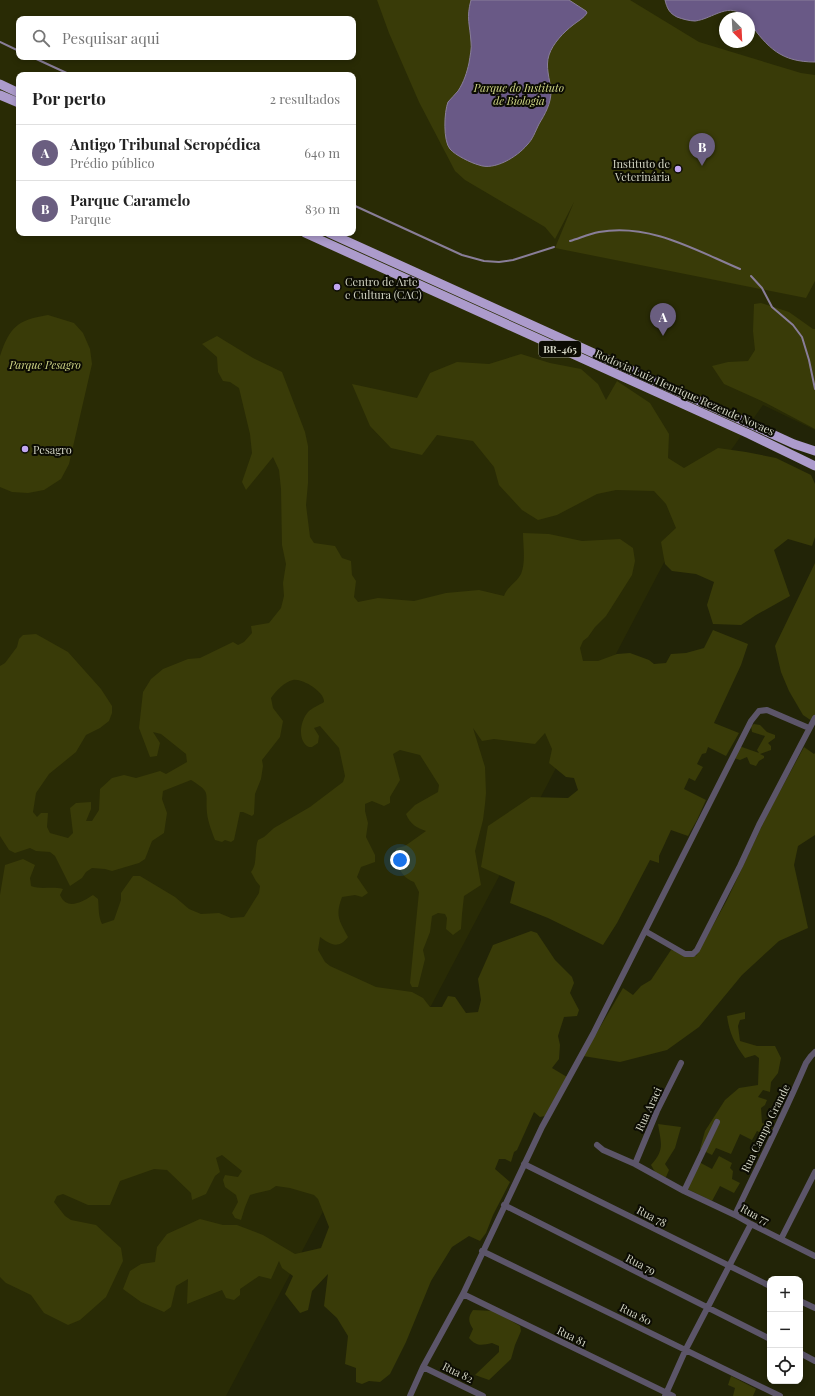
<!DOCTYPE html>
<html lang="pt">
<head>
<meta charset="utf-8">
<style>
  body { margin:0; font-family:"Playfair Display",serif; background:#f2f2f2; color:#222 }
  .controls { position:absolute; right:12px; bottom:12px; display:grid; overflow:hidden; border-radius:8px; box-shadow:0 2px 6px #0003 }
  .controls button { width:36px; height:36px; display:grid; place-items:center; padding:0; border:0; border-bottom:1px solid #e0e0e0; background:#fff; color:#222; font:20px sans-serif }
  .compass { position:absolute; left:719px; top:12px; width:36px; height:36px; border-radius:50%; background:#fff; box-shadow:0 2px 6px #0003; rotate:156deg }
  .you { position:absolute; left:400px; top:860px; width:14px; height:14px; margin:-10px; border:3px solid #fff; border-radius:50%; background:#1a73e8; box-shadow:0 0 0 6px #1a73e833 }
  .badge { display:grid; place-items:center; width:26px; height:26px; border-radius:50%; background:#6a5e80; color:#fff; font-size:13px; font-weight:700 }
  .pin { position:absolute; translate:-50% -33px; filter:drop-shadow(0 1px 2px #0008) }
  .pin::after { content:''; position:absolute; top:21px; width:14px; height:12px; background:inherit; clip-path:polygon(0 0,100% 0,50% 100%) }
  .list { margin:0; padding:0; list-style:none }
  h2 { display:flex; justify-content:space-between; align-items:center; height:52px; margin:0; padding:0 16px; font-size:17px }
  h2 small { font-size:13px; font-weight:400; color:#767676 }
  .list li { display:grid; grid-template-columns:26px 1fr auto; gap:12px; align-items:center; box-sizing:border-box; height:56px; padding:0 16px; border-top:1px solid #e0e0e0 }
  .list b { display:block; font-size:15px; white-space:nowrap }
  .list p { margin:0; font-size:13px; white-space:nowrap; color:#767676 }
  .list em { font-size:13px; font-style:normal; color:#767676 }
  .icon { flex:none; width:22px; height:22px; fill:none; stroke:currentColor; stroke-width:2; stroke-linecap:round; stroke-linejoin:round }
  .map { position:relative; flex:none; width:815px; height:1396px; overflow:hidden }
  .search { position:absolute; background:#fff; box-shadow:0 2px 6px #0003; left:16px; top:16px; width:340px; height:44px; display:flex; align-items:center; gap:10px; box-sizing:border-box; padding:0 14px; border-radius:8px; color:#767676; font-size:15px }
  .panel { position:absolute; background:#fff; box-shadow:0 2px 6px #0003; left:16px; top:72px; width:340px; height:164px; border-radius:8px }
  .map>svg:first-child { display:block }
  .built { fill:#292b05; fill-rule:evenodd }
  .green { fill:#393b08 }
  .water { fill:#695986; stroke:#897e99 }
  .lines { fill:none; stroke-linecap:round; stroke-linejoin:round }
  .stream { stroke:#897e99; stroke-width:2 }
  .minor { stroke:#5c5569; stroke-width:6 }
  .highway { stroke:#ac9bcc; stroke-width:9 }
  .poi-dot { fill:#c2a7f2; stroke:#0c0c03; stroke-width:1.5 }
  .labels { text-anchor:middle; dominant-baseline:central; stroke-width:4; stroke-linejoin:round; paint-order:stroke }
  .shield { fill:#0c0c03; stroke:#97998a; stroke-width:1 }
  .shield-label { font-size:10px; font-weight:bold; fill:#d3d5c4 }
  .park-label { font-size:11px; font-style:italic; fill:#cfd586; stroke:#0c0c03 }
  .poi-label { font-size:11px; fill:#d3d5c4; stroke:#0c0c03; text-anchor:start }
  .street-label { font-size:11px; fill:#d3d5c4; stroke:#0c0c03 }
</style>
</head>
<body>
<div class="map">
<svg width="815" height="1396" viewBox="0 0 815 1396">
  <rect width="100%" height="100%" fill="#222407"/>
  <path class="built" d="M 0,0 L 815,0 L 815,430 L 763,405 L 700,494 L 226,1396 L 0,1396 ZM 725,18 L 749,18 L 749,42 L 725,42 ZM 19,19 L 353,19 L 353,57 L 19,57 ZM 19,75 L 353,75 L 353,233 L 19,233 Z"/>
  <path class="green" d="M 377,0 L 630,0 L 699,42 L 801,73 L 815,75 L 815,281 L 806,298 L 555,248 L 574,202 L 555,239 L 545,227 L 465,180 L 455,171 L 419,102 L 389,33 Z
    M 761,303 L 789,312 L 813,329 L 815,329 L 815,429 L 766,403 L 724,384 L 712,366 L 728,362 L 748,361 L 755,350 L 753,331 L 754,304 Z
    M 48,315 L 74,323 L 83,333 L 90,349 L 92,364 L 69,464 L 61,479 L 44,490 L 28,493 L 12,492 L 0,487 L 0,356 C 10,326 18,320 48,315 Z
    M 217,336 L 253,358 L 282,372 L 305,432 L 308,446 L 308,483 L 306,505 L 310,537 L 314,543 L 335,546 L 342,558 L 351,561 L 352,575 L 356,581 L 354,597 L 358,602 L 378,598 L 414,601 L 446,593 L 479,590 L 504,596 C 507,587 517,582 521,574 C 526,562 523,545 523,533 L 549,534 L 582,541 L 620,539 L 633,548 L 635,561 L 632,575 L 606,616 L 595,627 L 588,637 L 583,641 L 580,648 L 583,661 L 598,661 L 617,654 L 630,653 L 649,660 L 654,664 L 666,663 L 671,654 L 686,653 L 704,648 L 713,630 L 748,644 L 741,665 L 714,723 L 739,733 L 726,756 L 708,747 L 706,753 L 702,754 L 697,764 L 703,767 L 695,781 L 689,778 L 684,789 L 706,800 L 697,820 L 688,836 L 671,830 L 659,856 L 659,863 L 650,860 L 617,923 L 603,945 L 548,918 L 510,903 L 515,882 L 481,867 L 488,826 L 531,797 L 568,798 L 578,790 L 574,778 L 566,777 L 549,763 L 552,749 L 545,733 L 535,744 L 494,739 L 482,741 L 473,728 L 485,767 L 486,793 L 485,804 L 483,820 L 475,851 L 481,885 L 464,896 L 462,914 L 461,929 L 453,935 L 446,929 L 447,918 L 445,914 L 438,913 L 432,916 L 430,932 L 423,950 L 425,959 L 418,987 L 412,987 L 410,983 L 419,892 L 414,882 C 400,877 399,866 394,854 L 397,848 L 405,846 L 426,831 C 417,828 410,824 406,814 L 415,805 L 438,792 L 439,785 L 420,755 L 400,750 L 393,754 L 400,780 L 390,797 L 390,803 L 384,806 L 372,801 L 365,804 L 365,811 L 368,823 L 366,837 L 375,855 L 375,862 L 361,867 L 357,877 L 368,893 L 362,897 L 355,895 L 342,897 C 335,916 339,920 348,937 C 338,950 330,944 320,937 L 318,950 L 325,962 L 330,966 L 376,987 L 412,992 L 423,998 L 430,1007 L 442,1007 L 448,996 L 455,997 L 466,1013 L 478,1012 L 481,1000 L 478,979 L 493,945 L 531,931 L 537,933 L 555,960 L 572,977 L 574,983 L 570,993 L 579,1010 L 577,1016 L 564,1017 L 558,1036 L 560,1045 L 559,1059 L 552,1068 L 567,1077 L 545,1116 L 540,1117 L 534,1112 L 517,1150 L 514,1152 L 511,1162 L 505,1159 L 499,1159 L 495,1169 L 510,1182 L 493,1215 L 486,1233 L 480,1241 L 469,1236 L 452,1247 L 431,1281 L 406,1342 L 390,1374 L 380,1382 L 369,1381 L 362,1384 L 356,1382 L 356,1368 L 345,1364 L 348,1336 L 337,1318 L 324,1306 L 328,1274 L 312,1291 L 308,1310 L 300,1313 L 285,1294 L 293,1276 L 282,1268 L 279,1261 L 271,1279 L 259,1276 L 240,1289 L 240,1295 L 234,1300 L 226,1298 L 222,1290 L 187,1304 L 188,1279 L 176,1286 L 171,1307 L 164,1312 L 141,1302 L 123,1289 L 130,1271 L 141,1264 L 155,1262 L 157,1247 L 167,1234 L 200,1219 L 223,1225 L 237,1225 L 263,1235 L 295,1254 L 321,1248 L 329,1227 L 318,1199 L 314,1195 L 290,1188 L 276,1186 L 270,1190 L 257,1193 L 250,1195 L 245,1207 L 241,1220 L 235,1218 L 232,1213 L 238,1202 L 236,1195 L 225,1187 L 223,1180 L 225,1175 L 238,1177 L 242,1171 L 222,1155 L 216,1158 L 220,1172 L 215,1176 L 206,1194 L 192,1200 L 191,1193 L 167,1170 L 154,1169 L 120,1181 L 110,1205 L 88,1205 L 63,1194 L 57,1196 L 54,1202 L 65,1216 L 71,1220 L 96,1225 L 121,1248 L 123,1261 L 106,1297 L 80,1320 L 68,1325 L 44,1313 L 31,1295 L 6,1283 L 0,1277 L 0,895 L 5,865 L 23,859 L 35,865 L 30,878 L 31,886 C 41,890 52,886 63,889 L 60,895 C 67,911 82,902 93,895 L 98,899 C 99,907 98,916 102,924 L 114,920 L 121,900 L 121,893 L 133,876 L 140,876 L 175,897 L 189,909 L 201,914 L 219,913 L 231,918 L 244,917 L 259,893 L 260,886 L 256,881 L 251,872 C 258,863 254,851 258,840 L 264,837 L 274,828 L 310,807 L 343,782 L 345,776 L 339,748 L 320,726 L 314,728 L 319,736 L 318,743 L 312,747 L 309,747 C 297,741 300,721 308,712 C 312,708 319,705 324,702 C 325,692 302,678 293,680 C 284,682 276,691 271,698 L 273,708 L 283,721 L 280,737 L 262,760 L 263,766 L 261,779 L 255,794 L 254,814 L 252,816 L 243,812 L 240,812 L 234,840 L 231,842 L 225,840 L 222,842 L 215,840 C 212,832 208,822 207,813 C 205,792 212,793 191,780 L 163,791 L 162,799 L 167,813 L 164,833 L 152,841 L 145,859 L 139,863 L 112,871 L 105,869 L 92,868 L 86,872 L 82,878 L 70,886 L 55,856 L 50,852 L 36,851 L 30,848 L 15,853 L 9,850 L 0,836 L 0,666 L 5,663 L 17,647 L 19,639 L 23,635 L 36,634 L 68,652 L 101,689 L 112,706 L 112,713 L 109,721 L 100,728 L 86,735 L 76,752 L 49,774 L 36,793 L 33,812 L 37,817 L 41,813 L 48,813 L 47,827 L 50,833 L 68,838 L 73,833 L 70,808 L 76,803 L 91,802 L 91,809 L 86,821 L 92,821 L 99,810 L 100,789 L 112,778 L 124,775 L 136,778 L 160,771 L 166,774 L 187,762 L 186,754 L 161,734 L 153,732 L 160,743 L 157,756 L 150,757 L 139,728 L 143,692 L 151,679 L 163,669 L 188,659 L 200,658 L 233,642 L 238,645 L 244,642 L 252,633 L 251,626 L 269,623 L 281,608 L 284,596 L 283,583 L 286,564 L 282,545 L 281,489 L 279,470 L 273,457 L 246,490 L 242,482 L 252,453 L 250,434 L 239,388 L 230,382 L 223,381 L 218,372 L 217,357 L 202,344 Z
    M 521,354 L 550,363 L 581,369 L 598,384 L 606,400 L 617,381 L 650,403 L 669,434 L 668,458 L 684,468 L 718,448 L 746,452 L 776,458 L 811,475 L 815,484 L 815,537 L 812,546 L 788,539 L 774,550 L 790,596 L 756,615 L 741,625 L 713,624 L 707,605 L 714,582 L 696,574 L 672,571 L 665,564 L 661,542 L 676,528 L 666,504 L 654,491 L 616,490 L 597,494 L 557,515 L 538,520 L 522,510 L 499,485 L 494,467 L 473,441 L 437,435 L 422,455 L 391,448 L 370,426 L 352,384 L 417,398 L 430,373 L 457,362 L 489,364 Z
    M 815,563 L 815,723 L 803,715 L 789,691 L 781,672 L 775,646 Z
    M 754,724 L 760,725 L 767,732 L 775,735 L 775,738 L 768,743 L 771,746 L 771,750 L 760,754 L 764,756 L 764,758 L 759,761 L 756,766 L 750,764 L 747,757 L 740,760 L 734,758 L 739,746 L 759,753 L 757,750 L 765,736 L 752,732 L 751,726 Z
    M 804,747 L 814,754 L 815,753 L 815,835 L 798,846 L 794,865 L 808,928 L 779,941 L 742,975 L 699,1027 L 667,1050 L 620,1062 L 583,1056 L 623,988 L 633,995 L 641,986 L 651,980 L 671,950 L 696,956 L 727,900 L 767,815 Z
    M 745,1012 L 745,1019 L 740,1020 L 738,1026 L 740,1041 L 757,1046 L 775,1046 L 781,1058 L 778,1073 L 771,1082 L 770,1092 L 763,1090 L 758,1097 L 767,1100 L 765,1105 L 761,1108 L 762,1123 L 773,1127 L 767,1136 L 757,1131 L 752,1140 L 740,1134 L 731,1154 L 716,1148 L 712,1155 L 700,1149 L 705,1131 L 725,1100 L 739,1088 L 758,1085 L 759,1058 L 755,1055 L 745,1058 C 735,1045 729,1032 727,1016 Z
    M 658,1124 L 681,1127 L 675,1148 L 665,1164 L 669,1170 L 666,1177 C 657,1177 655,1172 651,1165 C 665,1150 661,1143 658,1124 Z
    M 719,1156 L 732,1163 L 730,1168 L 733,1171 L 732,1179 L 740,1183 L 734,1193 L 720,1186 L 712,1201 L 685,1188 L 699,1162 L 712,1169 Z
    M 473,1310 L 494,1311 L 520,1326 L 521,1331 L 515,1345 L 511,1359 L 489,1380 L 475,1375 L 499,1352 L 499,1346 L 492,1343 C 482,1345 477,1347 469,1338 L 473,1329 C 468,1321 468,1317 473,1310 Z
    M 731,1376 L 756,1389 L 753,1396 L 733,1396 L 735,1388 L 728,1385 Z"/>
  <path class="water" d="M 471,0 L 569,0 L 586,11 L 587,13 C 584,18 578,21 573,25 C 564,32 553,43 549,55 C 545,67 550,79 551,91 C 551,104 545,114 539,124 C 535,132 533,139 527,145 C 517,157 494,171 479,165 C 471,163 455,155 450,149 C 443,141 444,112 448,102 C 451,98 455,95 458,91 C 464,82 467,72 469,63 C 470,56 472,48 471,42 C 470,25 466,18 471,0 Z
    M 665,0 L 815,0 L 815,62 C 781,62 768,48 749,22 L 749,18 L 746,18 C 730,0 713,19 695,21 C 690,21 682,19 677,17 C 669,13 667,8 665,0 Z"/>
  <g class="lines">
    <path class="stream" d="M 0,42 L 19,51
      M 32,57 L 71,75
      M 353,205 L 462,255 L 484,261 L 499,262 L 513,260 L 554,247
      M 570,241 C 580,238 589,234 599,232 C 650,223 695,250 740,269
      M 751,276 L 762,288 L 772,307 L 793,325 L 802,337 L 809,360 L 815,389"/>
    <path class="minor" d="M 645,931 L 685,954 L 693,954 L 697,950 L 740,866 L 759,825 L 815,718
      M 597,1145 L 603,1150 L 635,1164 L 684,1191 L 735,1215 L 751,1224 L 815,1256
      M 524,1164 L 770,1286
      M 635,1164 L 657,1111 L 681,1063
      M 684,1191 L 717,1122
      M 504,1205 L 770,1339
      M 735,1215 C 759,1164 784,1115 806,1063 L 811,1056 L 815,1052
      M 781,1239 L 815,1172
      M 482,1251 L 780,1396
      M 463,1294 L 673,1396
      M 800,1301 L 815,1308
      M 800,1353 L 815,1361
      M 423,1367 L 483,1396
      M 410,1396 L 423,1367 L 463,1294 L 542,1127 L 593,1034 L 751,721 L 759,711 L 767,710 L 809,728
      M 665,1396 L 686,1349 L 751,1224"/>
    <path class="highway" d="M 0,84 L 19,93
      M 0,95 L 19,103
      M 305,233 L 749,434 L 815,466
      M 329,233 L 794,444 L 815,451"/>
  </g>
  <g class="poi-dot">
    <circle cx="678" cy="169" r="4"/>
    <circle cx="337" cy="287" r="4"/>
    <circle cx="25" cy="449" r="4"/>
  </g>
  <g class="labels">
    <rect class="shield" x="539" y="341" width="42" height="16" rx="3"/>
    <g class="shield-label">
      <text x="560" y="349">BR-465</text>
    </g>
    <g class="park-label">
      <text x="519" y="87">Parque do Instituto<tspan x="519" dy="13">de Biologia</tspan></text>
      <text x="45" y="364">Parque Pesagro</text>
    </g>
    <g class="poi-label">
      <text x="670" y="163" text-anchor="end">Instituto de<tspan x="670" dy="13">Veterinária</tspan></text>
      <text x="345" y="281">Centro de Arte<tspan x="345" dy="13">e Cultura (CAC)</tspan></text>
      <text x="33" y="449">Pesagro</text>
    </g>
    <g class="street-label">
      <text transform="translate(685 392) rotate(24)">Rodovia Luiz Henrique Rezende Novaes</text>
      <text transform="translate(648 1109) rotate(-65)">Rua Araci</text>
      <text transform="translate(765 1128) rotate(-64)">Rua Campo Grande</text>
      <text transform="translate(755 1214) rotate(28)">Rua 77</text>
      <text transform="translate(652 1216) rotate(27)">Rua 78</text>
      <text transform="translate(641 1264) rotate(27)">Rua 79</text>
      <text transform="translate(636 1314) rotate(26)">Rua 80</text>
      <text transform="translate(572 1336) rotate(26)">Rua 81</text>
      <text transform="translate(458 1372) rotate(26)">Rua 82</text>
    </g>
  </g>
</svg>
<div class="controls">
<button>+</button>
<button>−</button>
<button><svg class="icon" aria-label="locate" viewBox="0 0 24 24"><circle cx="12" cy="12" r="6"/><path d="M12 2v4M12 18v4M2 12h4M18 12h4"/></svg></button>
</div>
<svg class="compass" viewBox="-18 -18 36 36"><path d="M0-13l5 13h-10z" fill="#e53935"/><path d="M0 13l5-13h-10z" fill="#767676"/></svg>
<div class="you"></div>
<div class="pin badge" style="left:663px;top:336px">A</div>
<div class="pin badge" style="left:702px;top:166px">B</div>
<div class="search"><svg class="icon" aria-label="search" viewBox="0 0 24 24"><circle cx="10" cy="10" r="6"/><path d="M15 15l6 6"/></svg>Pesquisar aqui</div>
<section class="panel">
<h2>Por perto<small>2 resultados</small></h2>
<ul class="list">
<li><span class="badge">A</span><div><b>Antigo Tribunal Seropédica</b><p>Prédio público</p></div><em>640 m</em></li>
<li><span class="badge">B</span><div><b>Parque Caramelo</b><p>Parque</p></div><em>830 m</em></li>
</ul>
</section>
</div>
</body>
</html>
